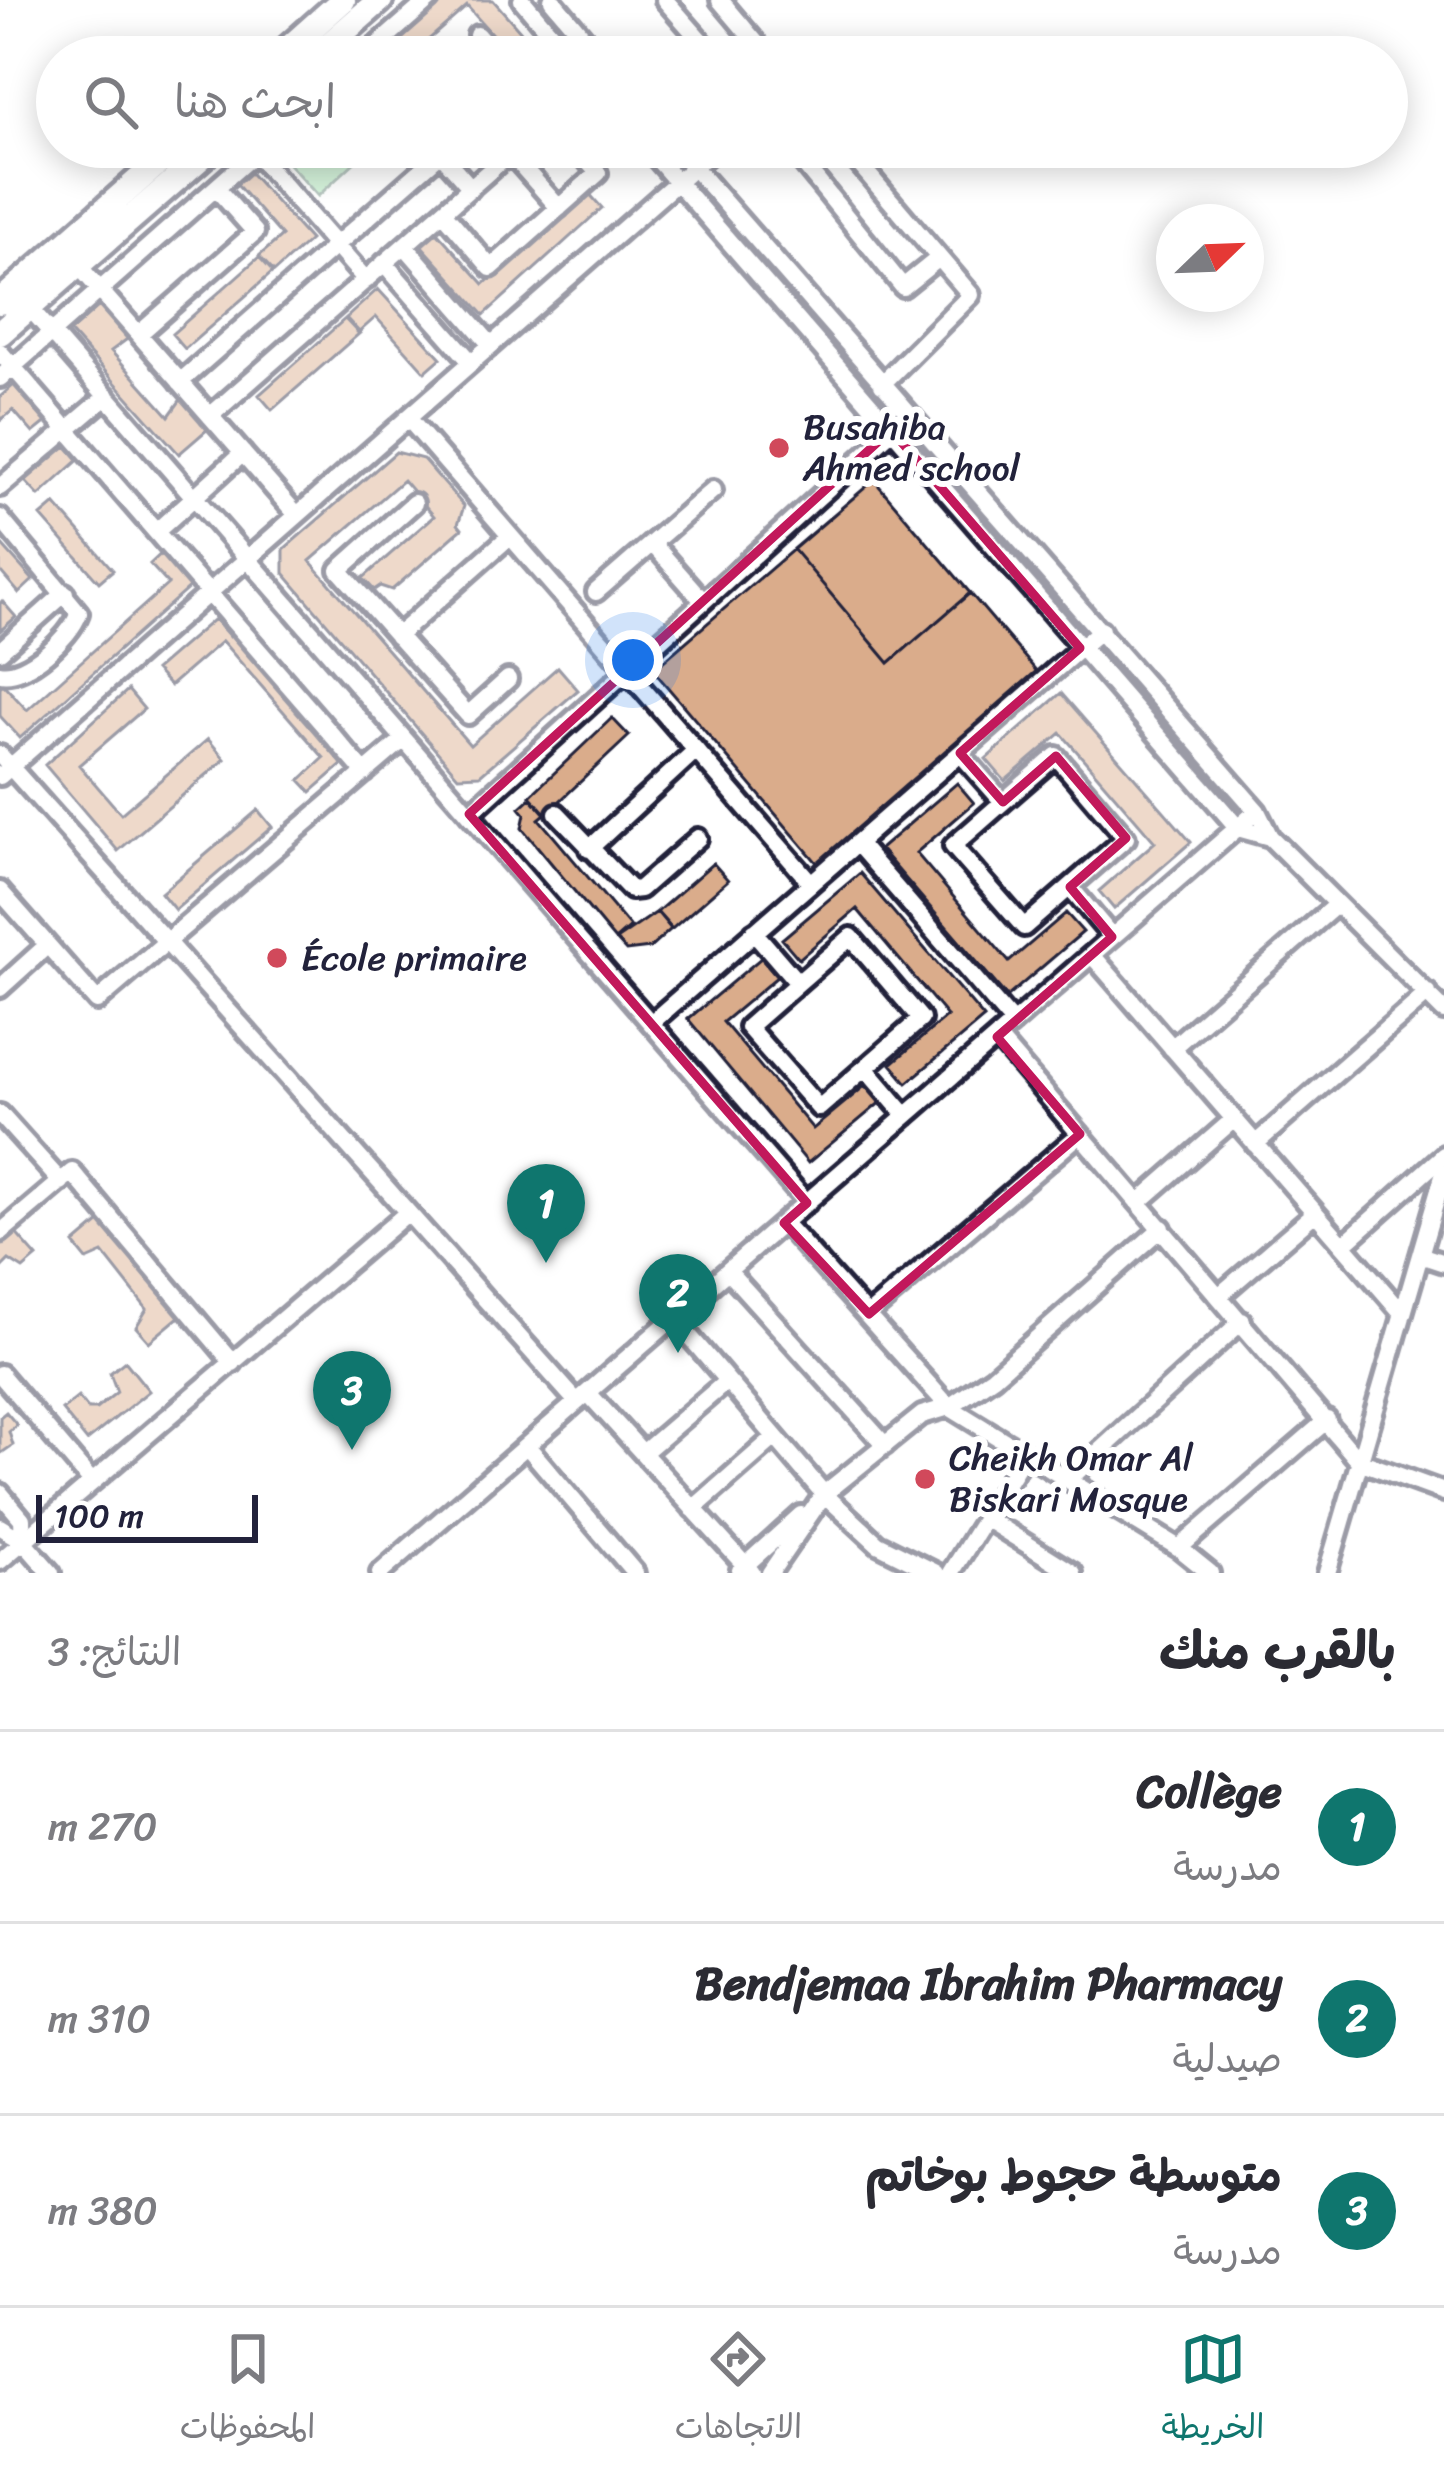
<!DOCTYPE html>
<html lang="ar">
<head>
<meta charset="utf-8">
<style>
  body { margin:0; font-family:Sriracha,"Playpen Sans Arabic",sans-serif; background:#f7f7f7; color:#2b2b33; direction:rtl }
  .compass { position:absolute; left:1156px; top:204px; width:108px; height:108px; border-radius:50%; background:#fff; box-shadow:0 6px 30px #0003; rotate:67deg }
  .scale { position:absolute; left:36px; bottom:30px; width:222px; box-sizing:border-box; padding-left:12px; border:6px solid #22223b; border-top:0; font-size:33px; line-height:42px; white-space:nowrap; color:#22223b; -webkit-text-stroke:9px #fff; paint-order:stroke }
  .you { position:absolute; left:633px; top:660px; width:42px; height:42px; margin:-30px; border:9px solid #fff; border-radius:50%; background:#1a73e8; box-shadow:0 0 0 18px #1a73e833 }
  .badge { display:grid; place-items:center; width:78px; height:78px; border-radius:50%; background:#0f766e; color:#fff; font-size:39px; font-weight:700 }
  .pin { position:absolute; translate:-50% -99px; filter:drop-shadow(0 3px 6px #0008) }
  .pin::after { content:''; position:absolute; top:63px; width:42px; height:36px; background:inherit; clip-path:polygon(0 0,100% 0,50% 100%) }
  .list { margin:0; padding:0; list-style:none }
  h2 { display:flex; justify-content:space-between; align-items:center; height:156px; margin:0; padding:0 48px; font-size:51px }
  h2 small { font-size:39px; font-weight:400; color:#7c7c81 }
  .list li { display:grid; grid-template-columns:78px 1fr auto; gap:36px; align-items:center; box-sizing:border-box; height:192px; padding:0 48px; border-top:3px solid #e1e1e2 }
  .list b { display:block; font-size:45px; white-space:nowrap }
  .list p { margin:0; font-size:39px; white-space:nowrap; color:#7c7c81 }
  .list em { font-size:39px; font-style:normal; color:#7c7c81 }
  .icon { flex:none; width:66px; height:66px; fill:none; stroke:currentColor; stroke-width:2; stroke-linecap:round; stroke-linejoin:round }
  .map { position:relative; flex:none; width:1444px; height:1573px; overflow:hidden; direction:ltr }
  .search { position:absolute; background:#fff; box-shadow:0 6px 30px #0003; left:36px; right:36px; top:36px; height:132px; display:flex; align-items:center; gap:30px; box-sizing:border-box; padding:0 42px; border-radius:66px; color:#7c7c81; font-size:45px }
  .sheet { height:732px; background:#fff }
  nav { display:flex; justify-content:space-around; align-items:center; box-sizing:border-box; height:168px; border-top:3px solid #e1e1e2; background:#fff; font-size:33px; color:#7c7c81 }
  nav a { display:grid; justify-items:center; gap:6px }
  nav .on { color:#0f766e }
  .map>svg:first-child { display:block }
  .green { fill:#a0e3ae; stroke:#618274; stroke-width:3 }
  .building { fill:#daac8b; stroke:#22223b; stroke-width:3 }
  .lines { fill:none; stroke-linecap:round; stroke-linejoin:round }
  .street-casing { stroke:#22223b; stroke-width:26 }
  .secondary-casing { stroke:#22223b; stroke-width:33 }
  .street { stroke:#fff; stroke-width:16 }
  .secondary { stroke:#fff; stroke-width:24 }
  .marked { fill:none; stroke:#c2185b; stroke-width:9; stroke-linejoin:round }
  .poi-dot { fill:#d1495b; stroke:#fff; stroke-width:4.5 }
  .labels { text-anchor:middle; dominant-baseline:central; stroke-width:12; stroke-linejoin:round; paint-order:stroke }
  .poi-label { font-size:36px; fill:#22223b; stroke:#fff; text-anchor:start }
</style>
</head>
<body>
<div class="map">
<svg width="1444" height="1573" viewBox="0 0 1444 1573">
  <rect width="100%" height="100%" fill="#fff"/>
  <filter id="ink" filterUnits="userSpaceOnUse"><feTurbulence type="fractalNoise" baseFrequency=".00833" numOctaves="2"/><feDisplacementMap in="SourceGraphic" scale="24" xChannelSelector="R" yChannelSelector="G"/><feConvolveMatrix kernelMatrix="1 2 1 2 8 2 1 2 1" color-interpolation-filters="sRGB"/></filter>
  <g filter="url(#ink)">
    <path class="green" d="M 286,147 L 371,147 L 318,196 L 279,153 Z"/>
    <path class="building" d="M 439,0 L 493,0 L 543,57 L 512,57 L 467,6 L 409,57 L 374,57 Z
      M 244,166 L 310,240 L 274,272 L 259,256 L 282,236 L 231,178 Z
      M 586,190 L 602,208 L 484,315 L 421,245 L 436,231 L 484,284 Z
      M 259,257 L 273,272 L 185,349 L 172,334 Z
      M 378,289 L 441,358 L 425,372 L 376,317 L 358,333 L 345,319 Z
      M 101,304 L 130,337 L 111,351 L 169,416 L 182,398 L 209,428 L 179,454 L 70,332 Z
      M 346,318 L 360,333 L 272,410 L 259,395 Z
      M 16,383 L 49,420 L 33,433 L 13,410 L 0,421 L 0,397 Z
      M 70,441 L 83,456 L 39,496 L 25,481 Z
      M 396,452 L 423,459 L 464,506 L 458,524 L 462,529 L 392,590 L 380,586 L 374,590 L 363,578 L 434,516 L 403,480 L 310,561 L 470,745 L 558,667 L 578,690 L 480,775 L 458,776 L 284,573 L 284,549 Z
      M 874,480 L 1039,674 L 818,864 L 653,670 Z
      M 874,480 L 970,593 L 889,663 L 793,549 Z
      M 55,504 L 113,570 L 99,582 L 41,516 Z
      M 0,543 L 33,580 L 19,593 L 0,571 Z
      M 164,551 L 193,584 L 20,738 L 0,716 L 0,687 L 3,684 L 27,710 L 168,584 L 150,564 Z
      M 2,601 L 16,617 L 0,631 L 0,603 Z
      M 214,619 L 230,637 L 236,632 L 334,745 L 330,749 L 343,764 L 311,792 L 300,780 L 324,758 L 222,641 L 170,686 L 155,670 Z
      M 128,690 L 144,709 L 79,765 L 121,814 L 208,739 L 225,759 L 118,851 L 45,765 Z
      M 1061,693 L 1191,842 L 1114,909 L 1099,891 L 1155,842 L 1061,733 L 1005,781 L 986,759 Z
      M 612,718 L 629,736 L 546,814 L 530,796 Z
      M 957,783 L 974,803 L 916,853 L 1009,962 L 1066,913 L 1083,932 L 1007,997 L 880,849 Z
      M 531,798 L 545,814 L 539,819 L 630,927 L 615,940 L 522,828 L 525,814 L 520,808 Z
      M 258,810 L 272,827 L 175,910 L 161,893 Z
      M 713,863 L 728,880 L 672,929 L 657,912 Z
      M 860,873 L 984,1018 L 907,1083 L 891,1064 L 947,1016 L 857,909 L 799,959 L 782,939 Z
      M 657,912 L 671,929 L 650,948 L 626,951 L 616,940 Z
      M 762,957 L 778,976 L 723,1022 L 813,1129 L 867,1084 L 882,1101 L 808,1163 L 688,1019 Z
      M 101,1221 L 180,1316 L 149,1342 L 136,1327 L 147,1309 L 103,1253 L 87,1260 L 74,1244 Z
      M 13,1230 L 37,1257 L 23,1269 L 9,1260 L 0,1269 L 0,1242 Z
      M 125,1361 L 149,1391 L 87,1441 L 62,1410 L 78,1397 L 88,1409 L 96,1409 L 117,1392 L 110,1373 Z
      M 6,1412 L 17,1425 L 9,1432 L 13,1445 L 0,1454 L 0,1417 Z"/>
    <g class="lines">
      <defs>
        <path id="street" d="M 522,0 L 570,57
          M 552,0 L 600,57
          M 665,0 L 715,57
          M 720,0 L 768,57
          M 477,35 L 496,57
          M 364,57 L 429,0
          M 740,57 L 756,43
          M 505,147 L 559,208
          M 647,147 L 1238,828 L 1270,837
          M 676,147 L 1257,811 L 1270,837 L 1444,1011
          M 790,147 L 903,287 L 939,258
          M 845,147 L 971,295 L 882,384
          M 251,148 L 366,280
          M 436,148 L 471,188
          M 443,212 L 491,268 L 598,173 L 575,147
          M 405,246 L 491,345
          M 384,263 L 471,362
          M 78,265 L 297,515
          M 29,307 L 807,1203
          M 139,334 L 255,232 L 216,188
          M 0,352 L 365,773
          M 0,378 L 262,147
          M 180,382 L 448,147
          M 210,416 L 510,153
          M 408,418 L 811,883
          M 0,487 L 107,396
          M 414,503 L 339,570 L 468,715 L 508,679
          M 0,518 L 79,613 C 70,638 26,678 0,673
          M 158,530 L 243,453
          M 652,543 L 703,601
          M 596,592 L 713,490
          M 397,636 L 510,536
          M 0,651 L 65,593
          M 960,753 L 1003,802 L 1056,756 L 1126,838 L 1024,927 L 953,846 L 1003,802
          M 0,755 L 577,1402
          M 0,776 L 717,147
          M 557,813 L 631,890 L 640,889 L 698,838
          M 469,814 L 909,415
          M 857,843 L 1013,1023
          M 589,849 L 696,750
          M 1070,887 L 1112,937
          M 0,891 L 97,1001 L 404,739
          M 754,932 L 798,983 L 851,937 L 921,1019 L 819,1108 L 748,1027 L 798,983
          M 1092,955 L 1403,1314
          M 0,988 L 42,950
          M 651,1023 L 1101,630
          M 997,1037 L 1359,1461 L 1444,1492
          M 1172,1048 L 1337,904
          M 865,1068 L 906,1116
          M 0,1114 L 61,1182
          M 1255,1144 L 1428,993
          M 1139,1202 L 1234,1119
          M 784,1223 L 949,1407 L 1179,1548 L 1210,1573
          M 0,1233 L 72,1172 L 233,1363
          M 1343,1245 L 1444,1155
          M 1420,1255 L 1444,1263
          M 728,1271 L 885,1445
          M 1220,1295 L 1315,1213
          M 869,1314 L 1080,1134
          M 674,1318 L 824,1494 L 878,1544 L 936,1573
          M 0,1374 L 92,1482
          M 588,1393 L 752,1573
          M 527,1446 L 635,1573
          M 643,1453 L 727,1381
          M 1068,1480 L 1242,1321
          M 0,1493 L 22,1519 L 23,1541 L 0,1527
          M 693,1509 L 775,1437
          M 985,1518 L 1073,1573
          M 23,1541 L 51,1573
          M 1179,1548 L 1327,1420
          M 0,1561 L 407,1213
          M 740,1570 L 801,1515
          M 380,1573 L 1257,811
          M 770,1573 L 824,1494 L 922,1415 L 949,1407 L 993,1377 L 1162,1228
          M 951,1573 L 1025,1454
          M 1327,1573 L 1444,1173"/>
        <path id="secondary" d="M 279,57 L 343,0
          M 315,57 L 380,0
          M 0,302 L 176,147
          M 0,333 L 213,147"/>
      </defs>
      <use href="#street" class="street-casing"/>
      <use href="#secondary" class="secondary-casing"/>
      <use href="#street" class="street"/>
      <use href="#secondary" class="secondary"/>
    </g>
  </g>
  <path d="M0 0H1444V1573H0ZM 891,430 L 1080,648 L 960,753 L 1003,802 L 1056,756 L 1126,838 L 1070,887 L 1112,937 L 997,1037 L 1080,1134 L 869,1314 L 784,1223 L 807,1203 L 469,814 Z" fill="#fff" fill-opacity=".55" fill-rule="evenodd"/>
  <path class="marked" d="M 891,430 L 1080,648 L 960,753 L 1003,802 L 1056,756 L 1126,838 L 1070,887 L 1112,937 L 997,1037 L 1080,1134 L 869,1314 L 784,1223 L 807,1203 L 469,814 Z"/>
  <g class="poi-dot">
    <circle cx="779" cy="448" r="12"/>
    <circle cx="277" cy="958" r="12"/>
    <circle cx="925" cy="1479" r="12"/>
  </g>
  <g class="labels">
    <g class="poi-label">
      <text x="803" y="427">Busahiba<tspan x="803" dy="41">Ahmed school</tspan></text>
      <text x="301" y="958">École primaire</text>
      <text x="949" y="1458">Cheikh Omar Al<tspan x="949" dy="41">Biskari Mosque</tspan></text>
    </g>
  </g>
</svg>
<svg class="compass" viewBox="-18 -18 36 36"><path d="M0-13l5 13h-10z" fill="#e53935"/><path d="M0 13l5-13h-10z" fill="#7c7c81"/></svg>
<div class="scale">100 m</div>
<div class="you"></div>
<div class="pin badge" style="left:546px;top:1263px">1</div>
<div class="pin badge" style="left:678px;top:1353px">2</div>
<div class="pin badge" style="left:352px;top:1450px">3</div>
<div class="search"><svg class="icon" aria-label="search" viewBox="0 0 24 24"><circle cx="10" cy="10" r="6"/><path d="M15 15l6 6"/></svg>ابحث هنا</div>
</div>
<section class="sheet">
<h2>بالقرب منك<small>النتائج: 3</small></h2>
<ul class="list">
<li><span class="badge">1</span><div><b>Collège</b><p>مدرسة</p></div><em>270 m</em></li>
<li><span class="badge">2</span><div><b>Bendjemaa Ibrahim Pharmacy</b><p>صيدلية</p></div><em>310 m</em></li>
<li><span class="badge">3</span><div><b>متوسطة حجوط بوخاتم</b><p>مدرسة</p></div><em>380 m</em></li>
</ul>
</section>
<nav>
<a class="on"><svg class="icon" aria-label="map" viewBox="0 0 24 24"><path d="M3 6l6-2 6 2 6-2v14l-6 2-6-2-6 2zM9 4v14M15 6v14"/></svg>الخريطة</a>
<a><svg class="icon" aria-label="directions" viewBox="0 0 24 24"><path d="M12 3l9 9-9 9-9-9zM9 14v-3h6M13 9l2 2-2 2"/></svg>الاتجاهات</a>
<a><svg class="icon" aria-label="saved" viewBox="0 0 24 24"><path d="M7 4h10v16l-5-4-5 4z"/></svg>المحفوظات</a>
</nav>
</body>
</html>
